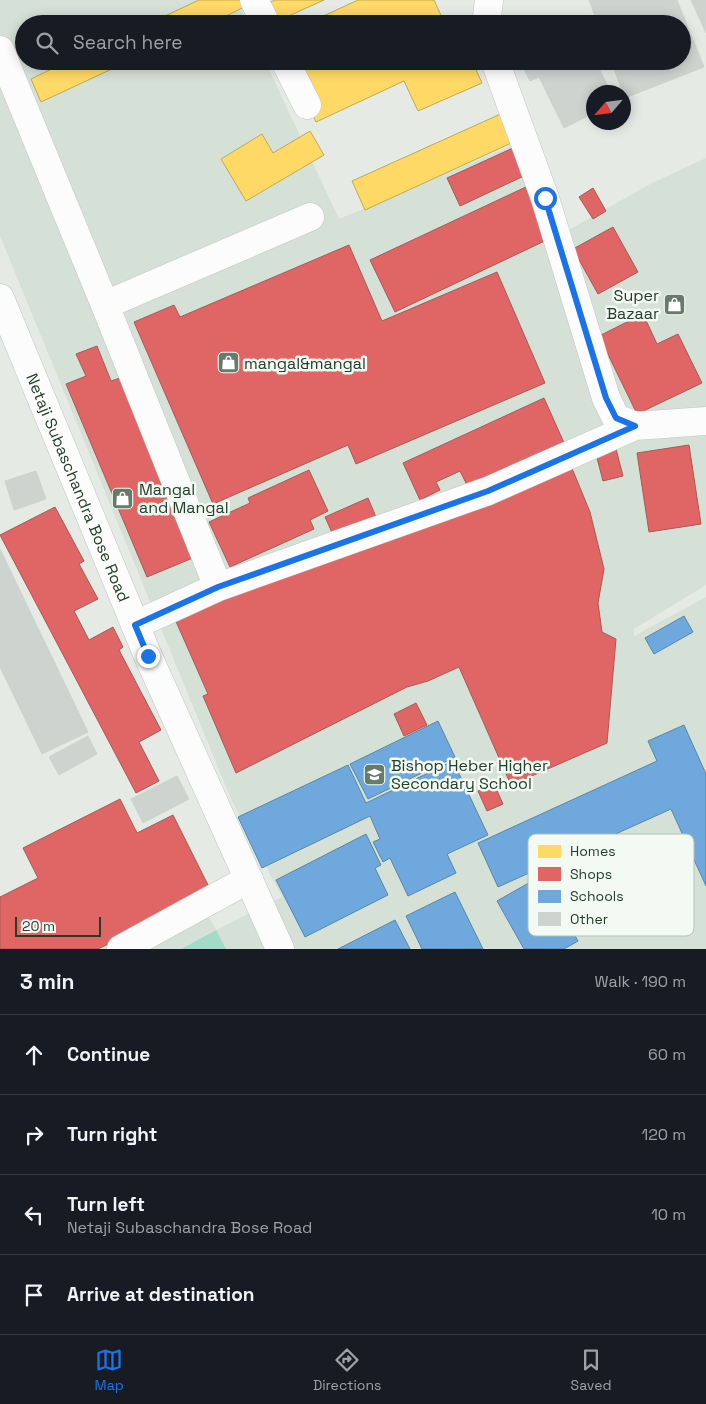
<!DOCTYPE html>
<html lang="en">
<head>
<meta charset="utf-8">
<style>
  body { margin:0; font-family:"Space Grotesk",sans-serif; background:#20242c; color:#f1f3f6 }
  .compass { position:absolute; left:586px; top:85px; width:45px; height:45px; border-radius:50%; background:#171b24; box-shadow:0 2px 12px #0003; rotate:242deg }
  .scale { position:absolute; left:15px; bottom:12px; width:86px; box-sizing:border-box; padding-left:5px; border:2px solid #213f29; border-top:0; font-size:14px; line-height:18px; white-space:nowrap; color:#213f29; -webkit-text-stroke:4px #f3f9f3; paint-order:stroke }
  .stop { position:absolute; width:15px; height:15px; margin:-11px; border:4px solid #1a73e8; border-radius:50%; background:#fff }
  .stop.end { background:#1a73e8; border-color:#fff; box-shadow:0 1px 5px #0008 }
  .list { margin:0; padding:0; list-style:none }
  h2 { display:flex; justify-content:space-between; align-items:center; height:65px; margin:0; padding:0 20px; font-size:21px }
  h2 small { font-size:16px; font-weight:400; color:#9ea1a6 }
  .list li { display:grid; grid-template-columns:32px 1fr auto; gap:15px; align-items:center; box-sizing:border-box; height:80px; padding:0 20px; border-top:1px solid #363941 }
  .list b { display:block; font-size:19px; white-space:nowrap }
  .list p { margin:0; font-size:16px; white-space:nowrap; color:#9ea1a6 }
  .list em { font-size:16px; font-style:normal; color:#9ea1a6 }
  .icon { flex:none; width:28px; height:28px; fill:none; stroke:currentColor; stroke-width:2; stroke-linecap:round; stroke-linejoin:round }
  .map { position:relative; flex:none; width:706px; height:949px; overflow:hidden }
  .search { position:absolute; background:#171b24; box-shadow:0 2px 12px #0003; left:15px; right:15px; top:15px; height:55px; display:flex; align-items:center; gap:12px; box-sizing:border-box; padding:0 18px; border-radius:28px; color:#9ea1a6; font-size:19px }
  .sheet { height:385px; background:#171b24 }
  nav { display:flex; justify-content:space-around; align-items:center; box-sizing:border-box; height:70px; border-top:1px solid #363941; background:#171b24; font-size:14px; color:#9ea1a6 }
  nav a { display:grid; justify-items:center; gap:2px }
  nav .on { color:#1a73e8 }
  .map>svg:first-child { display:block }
  .built { fill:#d5e0d6 }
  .water { fill:#a3dbc8 }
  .homes { fill:#ffd966; stroke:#bcab54 }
  .shops { fill:#e06666; stroke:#a75a54 }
  .schools { fill:#6fa8dc; stroke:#5888a6 }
  .building { fill:#cdd3ce; stroke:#cdd3ce }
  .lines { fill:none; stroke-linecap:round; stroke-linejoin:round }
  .minor-casing { stroke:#c2c7c2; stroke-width:29 }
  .tertiary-casing { stroke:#c2c7c2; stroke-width:29 }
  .secondary-casing { stroke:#bec6c0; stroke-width:29 }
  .minor { stroke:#fbfcfb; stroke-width:28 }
  .tertiary { stroke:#fbfcfb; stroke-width:28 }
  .secondary { stroke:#fbfcfb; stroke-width:28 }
  .route { stroke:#1a73e8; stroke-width:6 }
  .labels { text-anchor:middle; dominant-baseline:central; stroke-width:5; stroke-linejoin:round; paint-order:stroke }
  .poi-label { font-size:16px; fill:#213f29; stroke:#f3f9f3; text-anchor:start }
  .street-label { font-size:16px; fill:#213f29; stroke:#f3f9f3 }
  .key { fill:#f3f9f3; stroke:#b4c1b6; stroke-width:1 }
  .key-label { font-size:14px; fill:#213f29 }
</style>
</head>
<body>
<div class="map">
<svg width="706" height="949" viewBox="0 0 706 949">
  <rect width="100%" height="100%" fill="#e5eae5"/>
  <path class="built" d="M 0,0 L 236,0 L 248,24 L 24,24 L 24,61 L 265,61 L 339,219 L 516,144 L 556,237 L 652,183 L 706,158 L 706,585 L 634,629 L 634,636 L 706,597 L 706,949 L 226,949 L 215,930 L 181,949 L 92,949 L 196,893 L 216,930 L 282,897 L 231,799 L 0,236 Z"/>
  <path class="water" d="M 216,930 L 226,949 L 181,949 Z"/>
  <path class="homes" d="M 199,0 L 249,0 L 251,4 L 209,24 L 148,24 Z
    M 275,0 L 324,0 L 271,24 L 261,6 Z
    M 358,0 L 434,0 L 445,24 L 306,24 Z
    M 68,61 L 129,61 L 41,102 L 31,79 Z
    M 288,61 L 472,61 L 482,83 L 418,111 L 404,81 L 316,122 Z
    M 505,112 L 518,140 L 365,210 L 352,181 Z
    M 310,131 L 324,155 L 246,201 L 221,159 L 262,134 L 273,153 Z"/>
  <path class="shops" d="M 513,148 L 526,175 L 460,206 L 447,178 Z
    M 528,186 L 553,237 L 395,312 L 370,260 Z
    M 593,188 L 606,211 L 593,219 L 579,197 Z
    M 613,227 L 638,272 L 598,294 L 573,249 Z
    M 349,245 L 382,321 L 497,272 L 545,383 L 356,464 L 348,445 L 213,504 L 134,322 L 174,305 L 180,317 Z
    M 643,314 L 657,344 L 678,334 L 702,383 L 637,414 L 599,336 Z
    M 97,346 L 111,381 L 126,376 L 200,555 L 147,577 L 66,384 L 86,376 L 76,354 Z
    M 544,398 L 565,445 L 469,489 L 460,471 L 436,482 L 440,490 L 420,500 L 403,463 Z
    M 689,445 L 701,524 L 649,532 L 637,453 Z
    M 616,449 L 623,476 L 603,481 L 596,454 Z
    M 569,461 L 590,512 L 604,569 L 598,603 L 602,632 L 616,639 L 607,743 L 511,785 L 459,667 L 428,681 L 407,687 L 236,773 L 203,696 L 208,694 L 174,617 Z
    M 309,470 L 328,511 L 310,520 L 314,529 L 230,567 L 209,522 L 250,503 L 248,498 Z
    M 368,498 L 376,517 L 334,537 L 325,517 Z
    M 55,507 L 84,561 L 79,564 L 98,599 L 74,611 L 89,640 L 113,627 L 123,647 L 119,650 L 161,730 L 139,742 L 159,781 L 136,793 L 0,535 Z
    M 416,703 L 427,725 L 404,736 L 394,714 Z
    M 494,784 L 503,804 L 487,811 L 478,791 Z
    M 120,799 L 137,833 L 173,815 L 212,893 L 98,949 L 0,949 L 0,897 L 38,878 L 23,848 Z"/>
  <path class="schools" d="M 684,616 L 693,632 L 654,654 L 645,638 Z
    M 438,721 L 455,757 L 368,799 L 350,764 Z
    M 684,725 L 706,774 L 706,886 L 671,809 L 498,887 L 478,843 L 657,761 L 648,741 Z
    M 453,761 L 488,835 L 447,854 L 456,873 L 408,896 L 390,858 L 383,862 L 373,842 L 380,839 L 370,816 L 262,868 L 238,817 L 348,765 L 366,803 Z
    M 366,834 L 381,865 L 375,868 L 388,895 L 305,937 L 276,880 Z
    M 541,876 L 578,941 L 564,949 L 524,949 L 497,901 Z
    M 455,892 L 483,949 L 422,949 L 406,916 Z
    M 395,920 L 410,949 L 338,949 Z"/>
  <path class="building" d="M 589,0 L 677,0 L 704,67 L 625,98 L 611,61 L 682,61 L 682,24 L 598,24 Z
    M 691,0 L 706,0 L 706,33 Z
    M 574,18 L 577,24 L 562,24 Z
    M 520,61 L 595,61 L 611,92 L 594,92 L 594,113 L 564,128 L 539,77 L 530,81 Z
    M 36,471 L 46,499 L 14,510 L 5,481 Z
    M 0,549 L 88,732 L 42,754 L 0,667 Z
    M 88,736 L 97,754 L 59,775 L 49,757 Z
    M 177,776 L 189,799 L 143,823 L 131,799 Z"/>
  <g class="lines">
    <defs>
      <path id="minor" d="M 254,0 L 266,24
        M 486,24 L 489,0
        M 0,50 L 105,305 L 218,587 L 135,625
        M 285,61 L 307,105
        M 495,61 L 545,198 L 606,398 L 616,418 L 635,426
        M 105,305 L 310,217
        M 218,587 L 488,491 L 635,426 L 706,421"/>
      <path id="tertiary" d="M 121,949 L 249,879"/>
      <g id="secondary">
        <path id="s1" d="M 0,298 L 148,656 L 280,949"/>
      </g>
    </defs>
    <use href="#minor" class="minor-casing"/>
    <use href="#tertiary" class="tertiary-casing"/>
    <use href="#secondary" class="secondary-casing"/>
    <use href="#minor" class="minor"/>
    <use href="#tertiary" class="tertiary"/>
    <use href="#secondary" class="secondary"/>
  </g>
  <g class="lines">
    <path class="route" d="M 148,656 L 135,625 L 218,587 L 488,491 L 635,426 L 616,418 L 606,398 L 545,198"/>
  </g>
  <defs>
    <symbol id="shop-square" viewBox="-11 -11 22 22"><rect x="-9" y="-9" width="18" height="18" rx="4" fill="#667b6b" stroke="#f3f9f3"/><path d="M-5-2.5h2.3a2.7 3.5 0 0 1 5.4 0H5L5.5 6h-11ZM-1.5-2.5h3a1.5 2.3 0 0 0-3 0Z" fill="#fff"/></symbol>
    <symbol id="school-square" viewBox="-11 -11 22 22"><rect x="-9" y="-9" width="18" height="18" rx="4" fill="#667b6b" stroke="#f3f9f3"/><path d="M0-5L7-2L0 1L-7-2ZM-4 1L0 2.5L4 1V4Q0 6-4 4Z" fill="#fff"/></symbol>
  </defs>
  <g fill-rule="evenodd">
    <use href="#shop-square" x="662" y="292" width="25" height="25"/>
    <use href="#shop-square" x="216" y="350" width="25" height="25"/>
    <use href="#shop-square" x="110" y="486" width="25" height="25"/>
    <use href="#school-square" x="362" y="762" width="25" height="25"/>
  </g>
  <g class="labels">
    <g class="poi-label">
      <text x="659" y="295" text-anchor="end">Super<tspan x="659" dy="18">Bazaar</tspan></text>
      <text x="244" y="363">mangal&amp;mangal</text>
      <text x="139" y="489">Mangal<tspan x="139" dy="18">and Mangal</tspan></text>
      <text x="391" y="765">Bishop Heber Higher<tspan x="391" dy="18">Secondary School</tspan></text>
    </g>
    <g class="street-label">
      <text stroke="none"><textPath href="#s1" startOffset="205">Netaji Subaschandra Bose Road</textPath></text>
    </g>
  </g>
  <rect x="528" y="834" width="166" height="102" rx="8" class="key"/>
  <rect x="538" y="845" width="23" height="13" fill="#ffd966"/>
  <rect x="538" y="867" width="23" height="14" fill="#e06666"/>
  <rect x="538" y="890" width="23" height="13" fill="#6fa8dc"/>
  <rect x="538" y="912" width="23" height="14" fill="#cdd3ce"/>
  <g class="key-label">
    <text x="570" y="856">Homes</text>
    <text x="570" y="879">Shops</text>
    <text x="570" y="901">Schools</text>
    <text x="570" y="924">Other</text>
  </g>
</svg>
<svg class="compass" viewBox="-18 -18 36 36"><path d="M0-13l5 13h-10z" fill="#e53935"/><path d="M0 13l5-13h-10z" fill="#9ea1a6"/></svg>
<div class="scale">20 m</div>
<div class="stop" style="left:545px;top:198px"></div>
<div class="stop end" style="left:148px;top:656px"></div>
<div class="search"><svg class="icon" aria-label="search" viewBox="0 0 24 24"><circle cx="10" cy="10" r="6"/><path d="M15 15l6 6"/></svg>Search here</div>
</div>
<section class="sheet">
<h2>3 min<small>Walk · 190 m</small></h2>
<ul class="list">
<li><svg class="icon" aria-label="ahead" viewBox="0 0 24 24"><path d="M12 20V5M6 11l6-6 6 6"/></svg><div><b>Continue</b></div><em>60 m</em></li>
<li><svg class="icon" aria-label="right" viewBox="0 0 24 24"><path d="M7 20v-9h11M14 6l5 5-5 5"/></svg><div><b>Turn right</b></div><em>120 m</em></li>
<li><svg class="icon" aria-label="left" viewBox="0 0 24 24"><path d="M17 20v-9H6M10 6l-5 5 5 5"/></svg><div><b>Turn left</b><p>Netaji Subaschandra Bose Road</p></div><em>10 m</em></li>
<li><svg class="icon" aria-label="arrive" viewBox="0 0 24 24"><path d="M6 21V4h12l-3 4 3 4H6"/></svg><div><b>Arrive at destination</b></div></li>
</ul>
</section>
<nav>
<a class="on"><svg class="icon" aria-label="map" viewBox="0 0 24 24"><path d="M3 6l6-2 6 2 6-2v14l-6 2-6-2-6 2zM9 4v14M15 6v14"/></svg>Map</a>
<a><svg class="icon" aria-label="directions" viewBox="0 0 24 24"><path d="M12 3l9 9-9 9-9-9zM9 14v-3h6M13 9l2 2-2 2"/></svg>Directions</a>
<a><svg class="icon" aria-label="saved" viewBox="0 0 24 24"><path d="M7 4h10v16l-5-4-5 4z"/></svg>Saved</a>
</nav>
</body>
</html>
